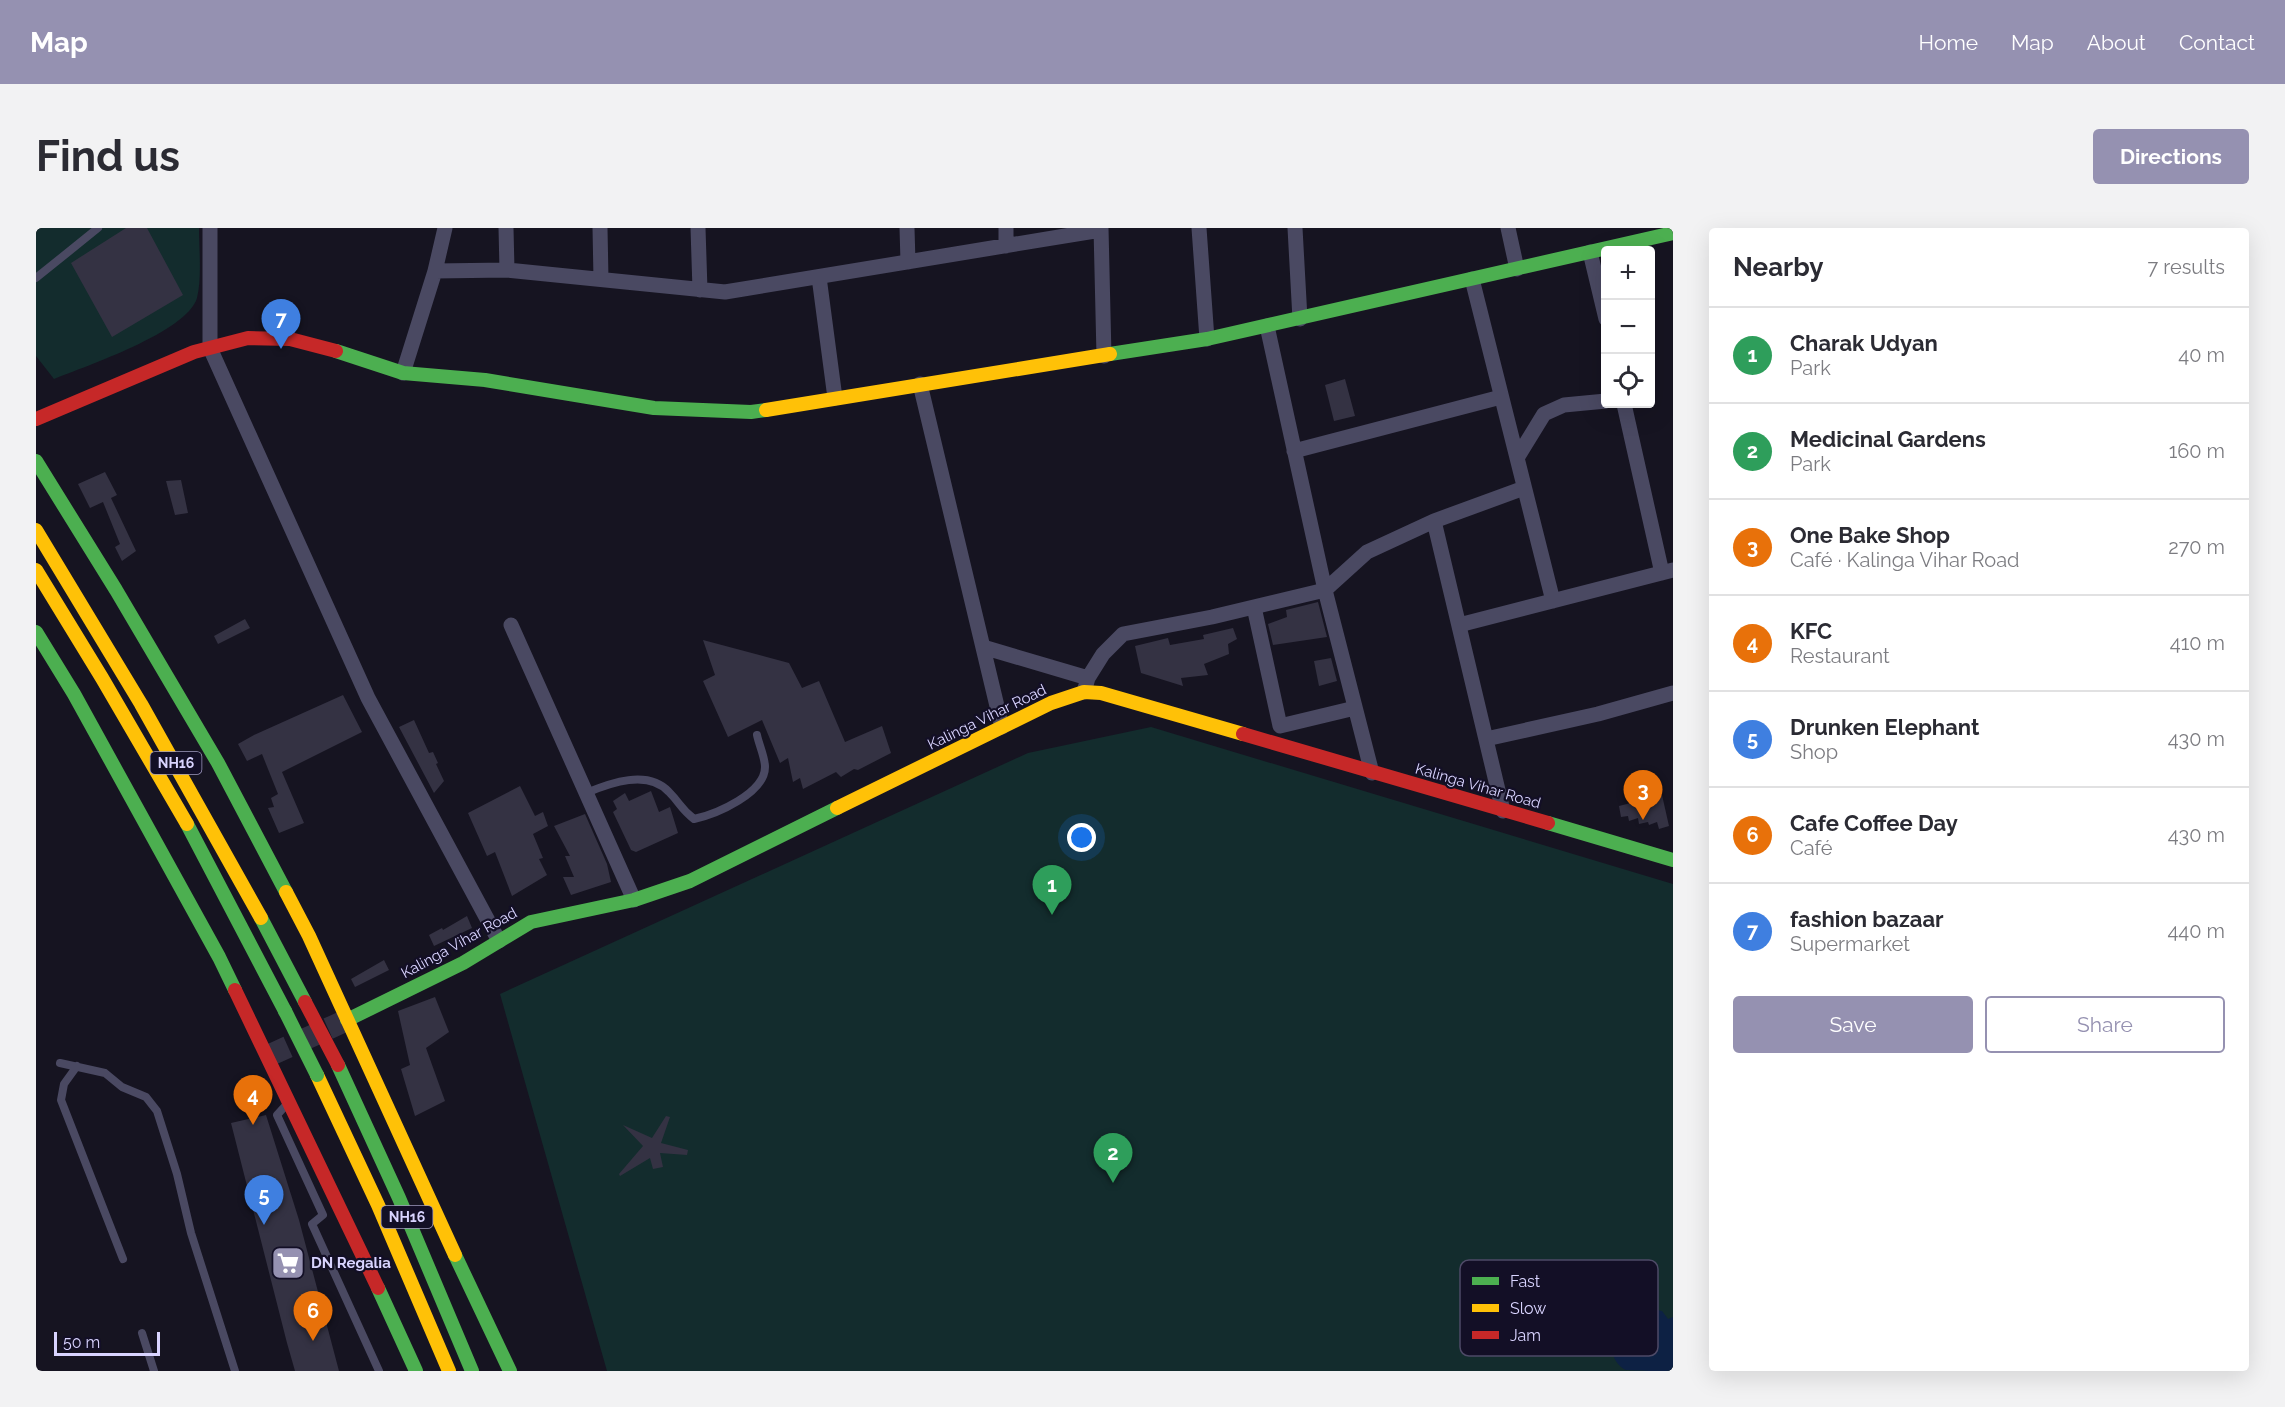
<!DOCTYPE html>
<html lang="en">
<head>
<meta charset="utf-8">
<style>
  body { margin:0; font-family:Raleway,sans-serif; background:#f2f2f3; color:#2b2b33 }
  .controls { position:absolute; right:18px; top:18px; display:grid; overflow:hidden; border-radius:6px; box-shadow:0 6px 24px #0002 }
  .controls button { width:54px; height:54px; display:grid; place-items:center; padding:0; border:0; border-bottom:2px solid #e1e1e2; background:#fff; color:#2b2b33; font:30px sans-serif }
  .scale { position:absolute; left:18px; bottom:15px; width:106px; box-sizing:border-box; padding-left:6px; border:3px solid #d9d4ff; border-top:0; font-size:16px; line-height:21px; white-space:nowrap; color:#d9d4ff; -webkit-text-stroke:4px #130f26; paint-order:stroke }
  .you { position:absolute; left:1046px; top:610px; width:21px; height:21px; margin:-15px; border:4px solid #fff; border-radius:50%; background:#1a73e8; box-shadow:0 0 0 9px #1a73e833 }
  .badge { display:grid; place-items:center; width:39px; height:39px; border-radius:50%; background:#9591b1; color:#fff; font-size:20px; font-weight:700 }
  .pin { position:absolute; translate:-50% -50px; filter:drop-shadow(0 2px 3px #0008) }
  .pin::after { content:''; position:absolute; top:32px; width:21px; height:18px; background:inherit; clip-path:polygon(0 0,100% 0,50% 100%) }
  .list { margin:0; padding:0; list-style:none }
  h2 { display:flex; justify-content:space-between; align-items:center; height:78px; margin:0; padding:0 24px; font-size:26px }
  h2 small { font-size:20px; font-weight:400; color:#7c7c81 }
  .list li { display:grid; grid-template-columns:39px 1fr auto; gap:18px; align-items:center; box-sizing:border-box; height:96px; padding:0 24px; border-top:2px solid #e1e1e2 }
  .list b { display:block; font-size:22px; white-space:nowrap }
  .list p { margin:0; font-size:20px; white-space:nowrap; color:#7c7c81 }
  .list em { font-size:20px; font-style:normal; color:#7c7c81 }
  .actions { display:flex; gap:12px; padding:18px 24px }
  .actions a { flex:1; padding:14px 0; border:2px solid #9591b1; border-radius:6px; text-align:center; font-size:21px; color:#9591b1 }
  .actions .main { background:#9591b1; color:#fff }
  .icon { flex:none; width:33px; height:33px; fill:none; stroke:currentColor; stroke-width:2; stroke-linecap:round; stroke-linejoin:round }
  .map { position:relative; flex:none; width:1637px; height:1143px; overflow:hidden; border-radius:6px }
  header { display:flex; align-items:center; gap:36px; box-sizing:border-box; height:84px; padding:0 30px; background:#9591b1; color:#fff }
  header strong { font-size:28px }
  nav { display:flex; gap:33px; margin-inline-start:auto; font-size:21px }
  .intro { display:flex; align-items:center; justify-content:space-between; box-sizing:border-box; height:144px; padding:0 36px }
  h1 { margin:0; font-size:42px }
  .button { padding:15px 27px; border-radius:6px; background:#9591b1; color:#fff; font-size:21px; font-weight:700 }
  main { display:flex; gap:36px; padding:0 36px }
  aside { flex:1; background:#fff; border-radius:6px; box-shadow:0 6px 24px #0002 }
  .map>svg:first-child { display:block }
  .green { fill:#132c2d }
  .water { fill:#0d2144 }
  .building { fill:#343243 }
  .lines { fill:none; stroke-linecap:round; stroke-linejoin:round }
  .secondary-tunnel { stroke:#333142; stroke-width:22; stroke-dasharray:22 11; stroke-linecap:butt }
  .lane { stroke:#4a4962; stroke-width:8 }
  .street { stroke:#4a4962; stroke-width:15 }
  .fast { stroke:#4caf50; stroke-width:14 }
  .slow { stroke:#ffc107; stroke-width:14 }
  .jam { stroke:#c62828; stroke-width:14 }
  .fast-bridge { stroke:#4caf50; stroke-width:14 }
  .jam-bridge { stroke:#c62828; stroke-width:14 }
  .labels { text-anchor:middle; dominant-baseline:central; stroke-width:4.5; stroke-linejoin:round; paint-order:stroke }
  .shield { fill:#130f26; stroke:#9e99be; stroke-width:1.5 }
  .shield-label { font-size:14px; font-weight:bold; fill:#d9d4ff }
  .street-label { font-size:15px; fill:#d9d4ff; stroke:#130f26 }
  .poi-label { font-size:15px; font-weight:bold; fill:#d9d4ff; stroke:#130f26; text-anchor:start }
  .key { fill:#130f26; stroke:#4e4a67; stroke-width:1.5 }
  .key-label { font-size:16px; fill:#d9d4ff }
</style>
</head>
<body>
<header>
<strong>Map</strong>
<nav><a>Home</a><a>Map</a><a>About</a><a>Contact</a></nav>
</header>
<div class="intro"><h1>Find us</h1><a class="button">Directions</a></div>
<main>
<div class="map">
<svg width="1637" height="1143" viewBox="0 0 1637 1143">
  <rect width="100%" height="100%" fill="#161421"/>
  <path class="green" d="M 0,0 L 163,0 C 163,21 166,50 161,70 C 151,104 50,138 18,151 L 0,128 Z
    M 1115,499 L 1637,656 L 1637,1143 L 571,1143 L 464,766 L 992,525 Z"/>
  <path class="water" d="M 1611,1080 L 1626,1083 L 1632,1091 L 1637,1089 L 1637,1143 C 1625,1143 1600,1143 1590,1142 C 1580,1138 1574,1124 1576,1114 C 1578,1106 1594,1083 1602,1080 C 1605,1079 1608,1080 1611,1080 Z"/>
  <path class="building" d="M 90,0 L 111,0 L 147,67 L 76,109 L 35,35 Z
    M 1309,151 L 1319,188 L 1298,193 L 1289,157 Z
    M 69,244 L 81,267 L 75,270 L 100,323 L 86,333 L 79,319 L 84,316 L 67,274 L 54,280 L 42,256 Z
    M 145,252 L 152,285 L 139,287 L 130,253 Z
    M 1282,374 L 1291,409 L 1237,417 L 1232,396 L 1251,389 L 1250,382 Z
    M 209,391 L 214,400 L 182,416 L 178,408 Z
    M 1197,400 L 1201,411 L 1192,416 L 1193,426 L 1168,436 L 1172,447 L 1145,450 L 1147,458 L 1105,445 L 1099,418 L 1132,410 L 1134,417 L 1168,411 L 1167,407 Z
    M 667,412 L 753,435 L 766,460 L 783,453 L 809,514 L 846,498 L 855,525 L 822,542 L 818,541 L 805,549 L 800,544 L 767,561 L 764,550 L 757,554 L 752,530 L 744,535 L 726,492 L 692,509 L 667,453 L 679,447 Z
    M 1295,430 L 1301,453 L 1283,458 L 1278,433 Z
    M 307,467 L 326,504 L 246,544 L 268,595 L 243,605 L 232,580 L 238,579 L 235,570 L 242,566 L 226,526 L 211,533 L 202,516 L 218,507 Z
    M 378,492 L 393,525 L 397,524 L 402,535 L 400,536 L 408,553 L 398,565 L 363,499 Z
    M 484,558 L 499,588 L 507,584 L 512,598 L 497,606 L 507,630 L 503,631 L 511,647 L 476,668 L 459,624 L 451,628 L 432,585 Z
    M 615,563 L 623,584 L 634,579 L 642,605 L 600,624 L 595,622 L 577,584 L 581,581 L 577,573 L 589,565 L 593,573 Z
    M 1626,567 L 1633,598 L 1623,601 L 1621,594 L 1613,597 L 1612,594 L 1603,596 L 1602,590 L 1593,593 L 1592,588 L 1585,589 L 1583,578 Z
    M 549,586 L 571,636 L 575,654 L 535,667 L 527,649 L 538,649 L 529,628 L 534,628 L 518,598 Z
    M 431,688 L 436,700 L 398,718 L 393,707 L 406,700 L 407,702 Z
    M 348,732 L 353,742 L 319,759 L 315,751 Z
    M 399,769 L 413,804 L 390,820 L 409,873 L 379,888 L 365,841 L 374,837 L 362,783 Z
    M 230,887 L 263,992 L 303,1143 L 259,1143 L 251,1115 L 195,895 Z
    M 630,888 L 634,889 L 625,915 L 652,922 L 651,927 L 624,925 L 627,939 L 617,941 L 614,930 L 584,948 L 583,946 L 607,918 L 587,897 L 616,910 Z"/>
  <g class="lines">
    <path class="secondary-tunnel" d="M 232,828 L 311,792"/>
    <path class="lane" d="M 0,50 L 62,0
      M 550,565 C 574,555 612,541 633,564 C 644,575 645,581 658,591 C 681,586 729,565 729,539 C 729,529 723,517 721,507
      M 24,835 L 69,845 L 86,859 L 110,869 L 121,883 L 141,946 L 155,1005 L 199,1143
      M 41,838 L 28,856 L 25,872 L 87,1031
      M 252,875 L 241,887 L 287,987 L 276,996 L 343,1143
      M 106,1105 L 118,1143"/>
    <path class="street" d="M 174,0 L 174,120 L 332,470 L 463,713
      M 470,0 L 471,42
      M 564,0 L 565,51
      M 662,0 L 664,62
      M 871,0 L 872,34
      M 970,0 L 970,18
      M 1065,0 L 1068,128
      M 1163,0 L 1171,111
      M 1259,0 L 1264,91
      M 1472,0 L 1481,41
      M 1554,24 L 1570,91
      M 399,43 L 471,42 L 689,64 L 1065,2
      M 783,49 L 799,170
      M 1436,51 L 1517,373
      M 1231,98 L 1289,362 L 1336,545
      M 367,145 L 399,43 L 409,0
      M 884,156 L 966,499
      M 1588,176 L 1626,345
      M 1258,223 L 1465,169
      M 1481,230 L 1508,186 L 1528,177 L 1570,173
      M 1398,293 L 1488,260
      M 1218,379 L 1244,498 L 1319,480
      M 475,397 L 598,672
      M 1423,397 L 1637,342
      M 947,419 L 1052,450
      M 1048,464 L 1052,450 L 1067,426 L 1087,406 L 1176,389 L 1289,362 L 1331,324 L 1398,293 L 1467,583
      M 1450,511 L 1562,486 L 1637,465"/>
    <path class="fast" d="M 300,123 L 367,145 L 449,152 L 618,180 L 715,184 L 730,182
      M 1074,126 L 1171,111 L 1637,5
      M 0,233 L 80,362 L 182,535 L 250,664
      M 0,404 L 38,466 L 183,729 L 199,762
      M 1512,595 L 1637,632
      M 151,596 L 249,783
      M 225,690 L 269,774
      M 311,792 L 427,735 L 495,694 L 598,672 L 654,653 L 801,580
      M 302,837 L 363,970 L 436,1143
      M 419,1027 L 474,1143
      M 342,1060 L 380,1143"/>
    <path class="slow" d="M 730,182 L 1074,126
      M 0,302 L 105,476 L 225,690
      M 0,342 L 66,450 L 151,596
      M 801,580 L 1015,475 L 1048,464 L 1065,465 L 1207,506
      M 250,664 L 273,708 L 419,1027
      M 281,847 L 342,977 L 413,1143"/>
    <path class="jam" d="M 0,191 L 158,124 L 212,110 L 254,111 L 300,123
      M 1207,506 L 1512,595
      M 199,762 L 342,1060"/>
    <path class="fast-bridge" d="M 249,783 L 281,847"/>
    <path class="jam-bridge" d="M 269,774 L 302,837"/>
  </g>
  <defs>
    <symbol id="supermarket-square" viewBox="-11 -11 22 22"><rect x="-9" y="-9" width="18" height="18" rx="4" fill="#9591b1" stroke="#130f26"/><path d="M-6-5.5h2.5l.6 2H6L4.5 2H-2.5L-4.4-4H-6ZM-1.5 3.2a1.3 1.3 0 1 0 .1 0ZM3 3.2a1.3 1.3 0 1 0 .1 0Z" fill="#fff"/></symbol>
  </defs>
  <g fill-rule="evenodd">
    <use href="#supermarket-square" x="233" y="1016" width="38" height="38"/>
  </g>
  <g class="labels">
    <g class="shield">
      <rect x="114.5" y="524" width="51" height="22" rx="4.5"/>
      <rect x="345.5" y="978" width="51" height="22" rx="4.5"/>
    </g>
    <g class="shield-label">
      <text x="140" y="535">NH16</text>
      <text x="371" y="989">NH16</text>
    </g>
    <g class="street-label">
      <text transform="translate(951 489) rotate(-26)">Kalinga Vihar Road</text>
      <text transform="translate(1442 558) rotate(16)">Kalinga Vihar Road</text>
      <text transform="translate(423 715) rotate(-29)">Kalinga Vihar Road</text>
    </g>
    <g class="poi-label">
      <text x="275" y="1035">DN Regalia</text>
    </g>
  </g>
  <rect x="1424" y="1032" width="198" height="96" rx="9" class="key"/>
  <rect x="1436" y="1049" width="27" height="8" fill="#4caf50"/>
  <rect x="1436" y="1076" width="27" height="8" fill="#ffc107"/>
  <rect x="1436" y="1103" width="27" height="8" fill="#c62828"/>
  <g class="key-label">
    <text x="1474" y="1059">Fast</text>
    <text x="1474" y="1086">Slow</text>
    <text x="1474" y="1113">Jam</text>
  </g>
</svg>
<div class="controls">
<button>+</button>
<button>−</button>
<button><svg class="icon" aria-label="locate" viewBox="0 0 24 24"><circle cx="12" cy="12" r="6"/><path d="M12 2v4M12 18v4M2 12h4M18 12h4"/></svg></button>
</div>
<div class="scale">50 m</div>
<div class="you"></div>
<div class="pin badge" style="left:1016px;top:687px;background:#2e9e5b">1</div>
<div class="pin badge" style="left:1077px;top:955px;background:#2e9e5b">2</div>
<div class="pin badge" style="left:1607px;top:592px;background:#e8710a">3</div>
<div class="pin badge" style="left:217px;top:897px;background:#e8710a">4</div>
<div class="pin badge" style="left:228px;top:997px;background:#3f7fe0">5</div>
<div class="pin badge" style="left:277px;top:1113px;background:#e8710a">6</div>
<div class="pin badge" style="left:245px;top:121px;background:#3f7fe0">7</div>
</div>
<aside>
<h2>Nearby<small>7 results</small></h2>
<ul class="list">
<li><span class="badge" style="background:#2e9e5b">1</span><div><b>Charak Udyan</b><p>Park</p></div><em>40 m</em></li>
<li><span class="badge" style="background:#2e9e5b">2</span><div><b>Medicinal Gardens</b><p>Park</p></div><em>160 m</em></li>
<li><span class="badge" style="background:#e8710a">3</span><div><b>One Bake Shop</b><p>Café · Kalinga Vihar Road</p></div><em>270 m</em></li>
<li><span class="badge" style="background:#e8710a">4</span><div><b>KFC</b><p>Restaurant</p></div><em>410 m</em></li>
<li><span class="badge" style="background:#3f7fe0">5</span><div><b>Drunken Elephant</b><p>Shop</p></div><em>430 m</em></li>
<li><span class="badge" style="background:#e8710a">6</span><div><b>Cafe Coffee Day</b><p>Café</p></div><em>430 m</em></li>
<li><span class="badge" style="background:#3f7fe0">7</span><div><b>fashion bazaar</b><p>Supermarket</p></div><em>440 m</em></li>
</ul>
<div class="actions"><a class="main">Save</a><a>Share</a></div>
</aside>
</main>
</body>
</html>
